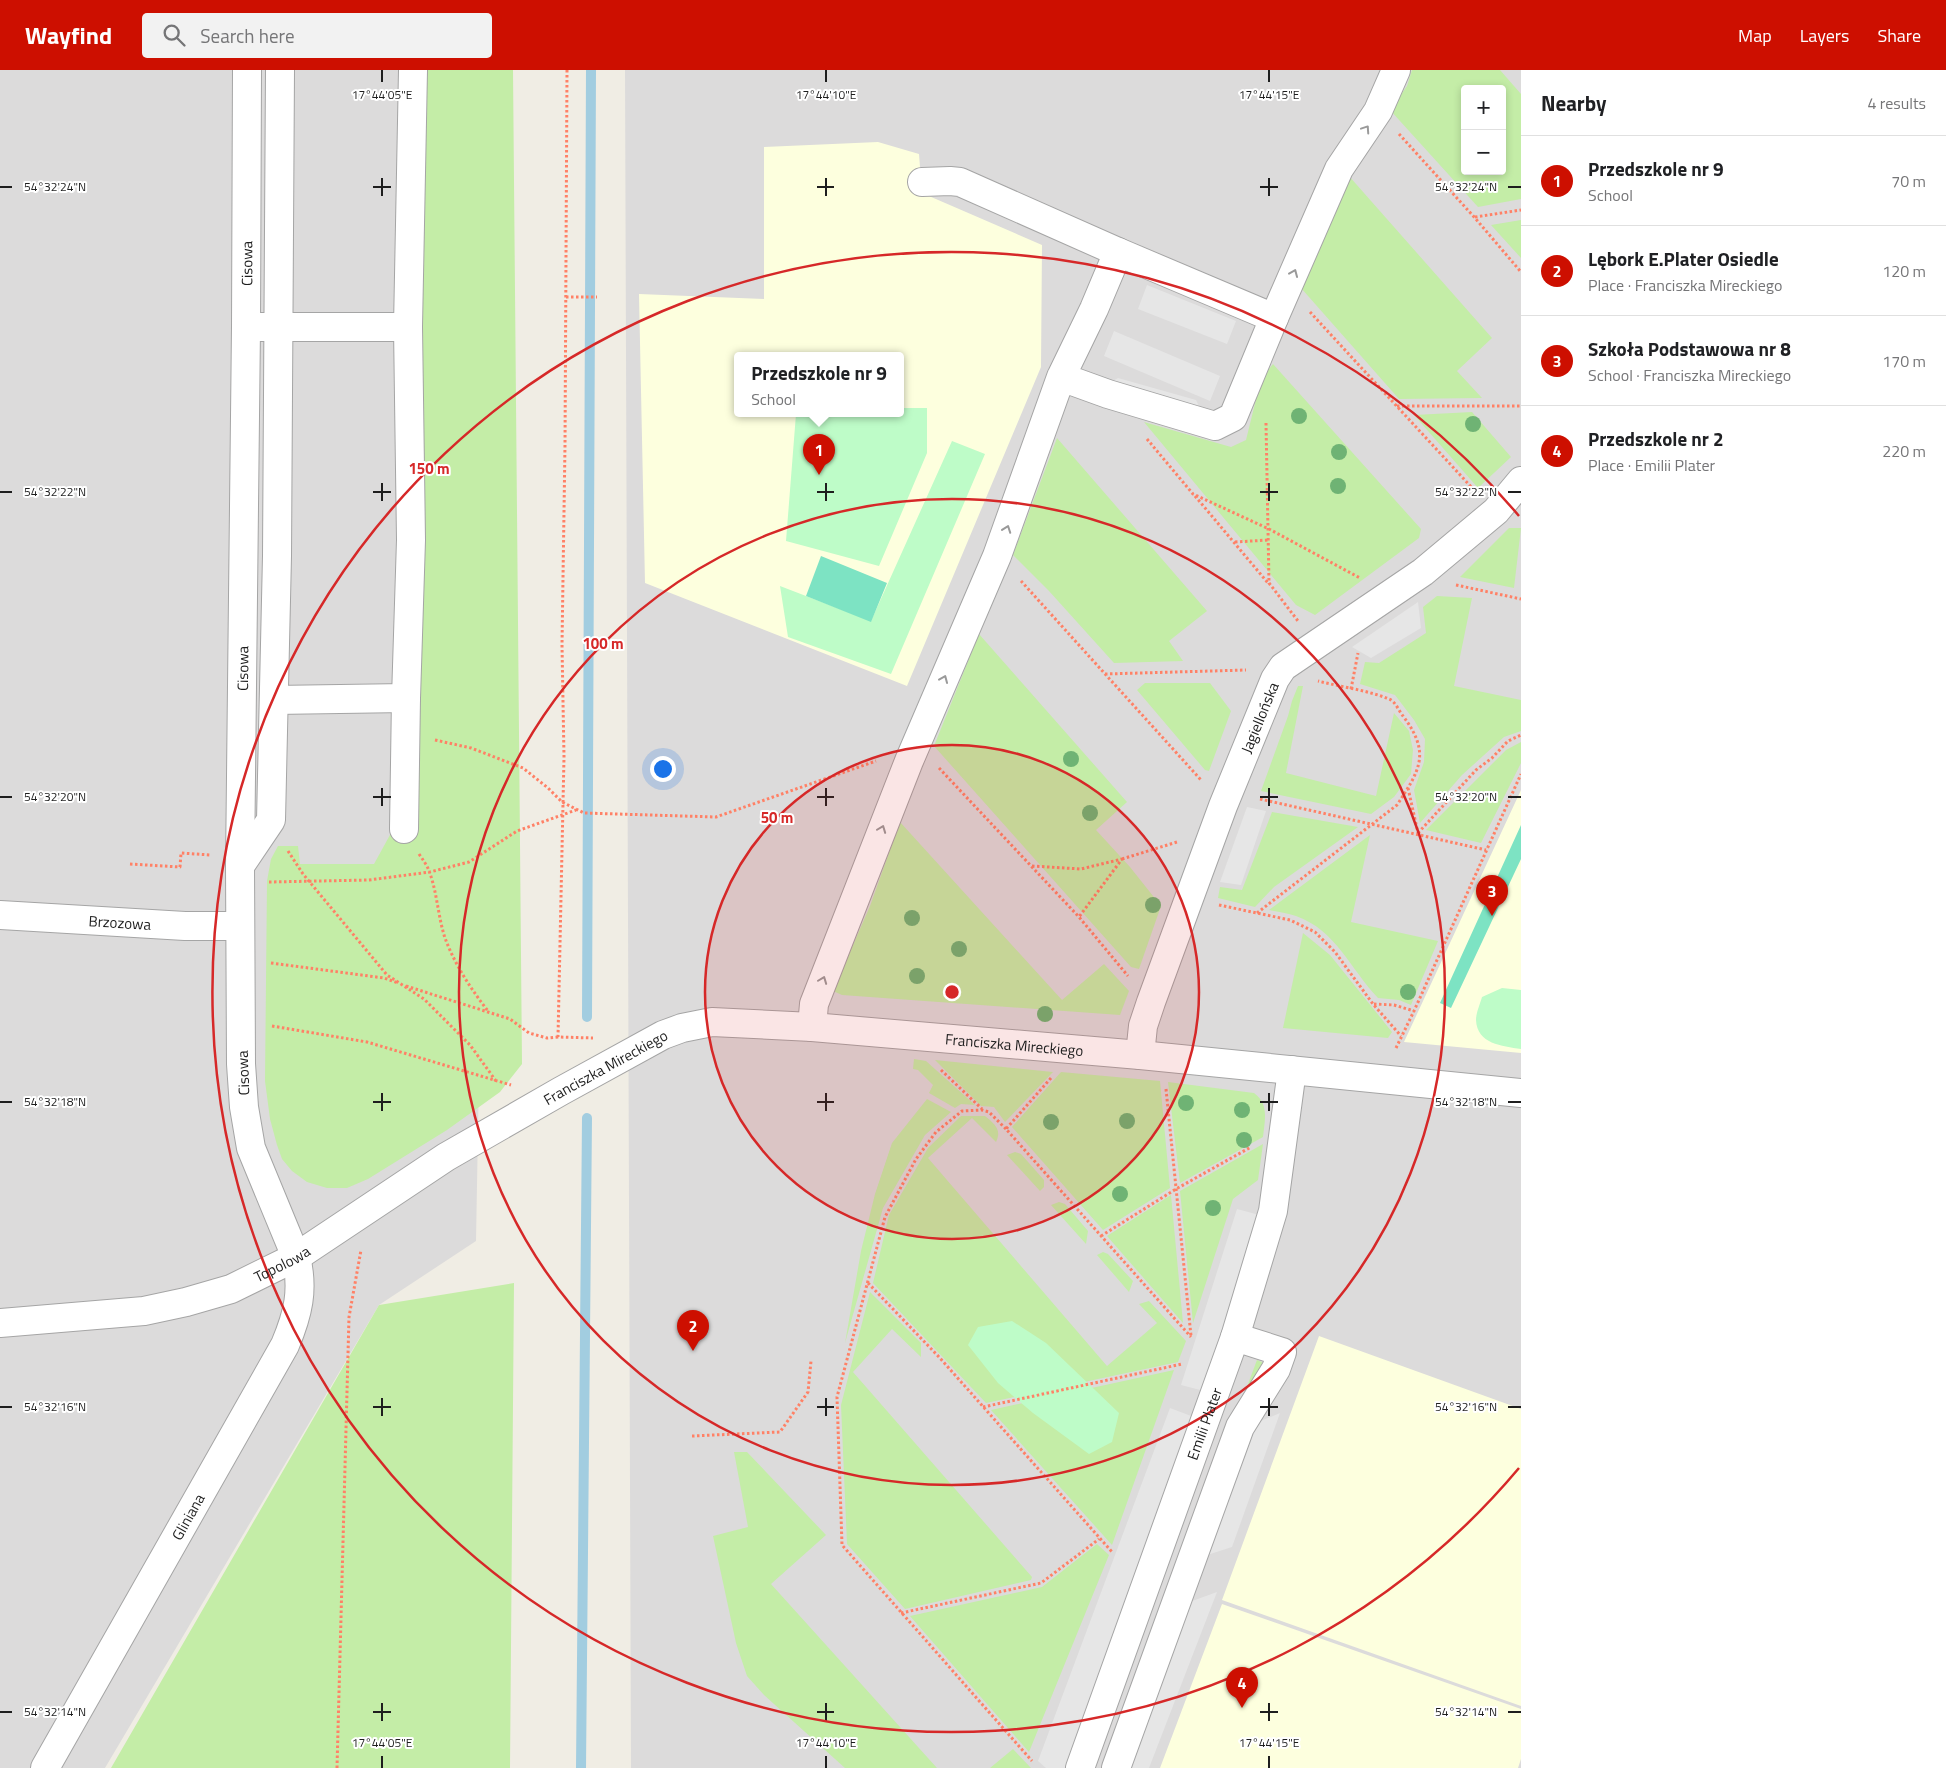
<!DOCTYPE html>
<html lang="en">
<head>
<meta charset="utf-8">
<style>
  body { margin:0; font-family:"Titillium Web",sans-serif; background:#f2f2f2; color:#202124 }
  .controls { position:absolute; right:15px; top:15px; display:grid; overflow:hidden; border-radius:5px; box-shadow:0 2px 8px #0003 }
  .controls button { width:45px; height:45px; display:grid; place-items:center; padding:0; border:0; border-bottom:1px solid #e0e0e0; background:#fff; color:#202124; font:25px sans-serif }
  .you { position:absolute; left:662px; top:698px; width:18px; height:18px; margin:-12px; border:4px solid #fff; border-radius:50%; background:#1a73e8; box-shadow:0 0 0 8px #1a73e833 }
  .badge { display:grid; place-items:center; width:32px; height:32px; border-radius:50%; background:#cd0f00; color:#fff; font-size:16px; font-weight:700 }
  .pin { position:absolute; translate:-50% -41px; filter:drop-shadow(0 1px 2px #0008) }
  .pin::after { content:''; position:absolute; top:26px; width:18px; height:15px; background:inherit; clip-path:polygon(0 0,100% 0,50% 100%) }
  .popup { position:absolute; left:734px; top:282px; width:170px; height:65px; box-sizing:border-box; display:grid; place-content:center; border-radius:5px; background:#fff; filter:drop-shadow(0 1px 4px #0005); font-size:16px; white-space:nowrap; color:#757577 }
  .popup b { font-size:19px; color:#202124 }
  .popup::after { content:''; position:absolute; left:50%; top:100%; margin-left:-10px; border:10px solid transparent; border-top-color:#fff }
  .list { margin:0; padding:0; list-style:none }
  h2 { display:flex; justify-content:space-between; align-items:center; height:65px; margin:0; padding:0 20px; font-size:21px }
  h2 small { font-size:16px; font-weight:400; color:#757577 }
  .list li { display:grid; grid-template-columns:32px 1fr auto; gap:15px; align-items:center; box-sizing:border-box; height:90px; padding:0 20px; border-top:1px solid #e0e0e0 }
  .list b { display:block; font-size:19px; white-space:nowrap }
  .list p { margin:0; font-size:16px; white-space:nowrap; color:#757577 }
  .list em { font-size:16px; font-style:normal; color:#757577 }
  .icon { flex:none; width:28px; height:28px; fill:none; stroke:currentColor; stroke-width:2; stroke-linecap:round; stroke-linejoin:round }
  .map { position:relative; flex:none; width:1521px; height:1698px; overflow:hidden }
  header { display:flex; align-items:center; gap:30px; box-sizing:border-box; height:70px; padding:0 25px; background:#cd0f00; color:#fff }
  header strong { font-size:24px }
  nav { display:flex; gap:28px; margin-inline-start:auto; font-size:18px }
  .search { width:350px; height:45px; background:#f2f2f2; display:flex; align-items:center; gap:12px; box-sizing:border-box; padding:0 18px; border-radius:5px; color:#757577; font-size:19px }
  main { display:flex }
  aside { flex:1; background:#fff }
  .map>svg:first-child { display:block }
  .residential { fill:#dcdbdb; fill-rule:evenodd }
  .education { fill:#fdffde; fill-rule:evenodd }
  .grass { fill:#c4eda7; fill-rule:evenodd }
  .park { fill:#befcc8 }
  .pitch { fill:#7de3c3 }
  .parking { fill:#e6e6e6 }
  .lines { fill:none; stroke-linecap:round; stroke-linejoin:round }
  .stream { stroke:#a2cde0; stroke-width:10 }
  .minor-casing { stroke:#a5a5a5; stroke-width:30 }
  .path { stroke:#ff8166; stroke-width:3; stroke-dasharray:2.5 2.5; stroke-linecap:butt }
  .minor { stroke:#fff; stroke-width:28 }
  .tree { fill:#6fb374 }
  .oneway { stroke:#9a9a9a }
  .ticks { fill:none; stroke:#1e1e1e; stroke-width:2 }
  .ring { fill:none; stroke:#d62828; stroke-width:2.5 }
  .labels { text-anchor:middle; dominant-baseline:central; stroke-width:4; stroke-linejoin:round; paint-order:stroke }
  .street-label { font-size:15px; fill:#1e1e1e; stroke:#fff }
  .ticks-label { font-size:12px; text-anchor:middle; fill:#1e1e1e; stroke:#fff; stroke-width:4; stroke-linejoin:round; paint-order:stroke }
  .centre { fill:#d62828; stroke:#fff; stroke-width:2.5 }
  .ring-label { font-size:15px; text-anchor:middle; font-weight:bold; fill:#d62828; stroke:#fff; stroke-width:4; stroke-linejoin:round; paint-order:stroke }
</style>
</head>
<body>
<header>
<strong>Wayfind</strong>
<div class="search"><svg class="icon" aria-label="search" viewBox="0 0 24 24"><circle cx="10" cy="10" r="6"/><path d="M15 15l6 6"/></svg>Search here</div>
<nav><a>Map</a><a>Layers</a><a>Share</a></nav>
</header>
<main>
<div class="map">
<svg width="1521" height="1698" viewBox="0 0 1521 1698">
  <rect width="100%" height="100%" fill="#f0ede4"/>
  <path class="residential" d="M 0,0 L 497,0 L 476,1171 L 379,1235 L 105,1698 L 0,1698 Z
    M 625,0 L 1521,0 L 1521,1698 L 631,1698 ZM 1465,19 L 1502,19 L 1502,101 L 1465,101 ZM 738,286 L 900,286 L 900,344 L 738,344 Z"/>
  <path class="education" d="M 878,72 L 919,84 L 922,123 L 1042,175 L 1041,297 L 907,616 L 645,513 L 639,224 L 764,229 L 764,77 ZM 738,286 L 900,286 L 900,344 L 738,344 Z
    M 1521,720 L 1521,983 L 1404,972 Z
    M 1319,1266 L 1521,1339 L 1521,1636 L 1222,1530 Z
    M 1222,1534 L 1521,1639 L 1521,1689 L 1518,1698 L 1160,1698 Z"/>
  <path class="grass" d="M 423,0 L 513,0 L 522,994 L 500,1022 L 447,1060 L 368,1109 L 347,1118 L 327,1118 L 307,1112 L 292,1101 L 282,1089 L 277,1075 L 270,1049 L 265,1011 L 267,811 L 271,789 L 278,776 L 298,776 L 300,794 L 374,794 L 418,714 L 417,347 Z
    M 1412,0 L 1500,0 L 1521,24 L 1521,129 L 1478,137 L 1390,40 L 1407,16 ZM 1465,19 L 1502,19 L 1502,101 L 1465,101 Z
    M 1349,106 L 1492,268 L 1457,301 L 1482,328 L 1399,329 L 1301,218 Z
    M 1521,150 L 1521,188 L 1491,155 Z
    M 1273,294 L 1421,459 L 1419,468 L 1315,545 L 1296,535 L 1144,352 L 1231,377 L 1246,370 L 1261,309 Z
    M 1472,342 L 1511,387 L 1478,418 L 1414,345 Z
    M 1057,368 L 1207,541 L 1169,571 L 1183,591 L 1114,593 L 1049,521 L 1013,485 Z
    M 1509,458 L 1521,458 L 1514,518 L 1460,507 Z
    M 1437,526 L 1472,528 L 1454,616 L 1521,630 L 1521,661 L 1504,667 L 1462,705 L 1420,753 L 1414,720 L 1424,692 L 1425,669 L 1414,650 L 1395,625 L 1360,614 L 1365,592 L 1379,593 L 1426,563 L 1423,537 Z
    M 979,564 L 1127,732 L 1096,760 L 1130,797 L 1161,836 L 1139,899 L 1131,897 L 934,676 Z
    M 1145,613 L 1210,613 L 1231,641 L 1209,701 L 1205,700 L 1137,620 Z
    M 1298,616 L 1303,616 L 1286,703 L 1376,726 L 1394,643 L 1409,661 L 1413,680 L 1411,704 L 1394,727 L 1371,744 L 1261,721 L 1288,646 L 1292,631 Z
    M 1521,672 L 1521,693 L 1481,773 L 1426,760 L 1506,680 Z
    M 1272,742 L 1358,757 L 1274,817 L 1255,837 L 1218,828 L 1220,817 L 1242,820 Z
    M 900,752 L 1062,930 L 1104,894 L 1129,921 L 1120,945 L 842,925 L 833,921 L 870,836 Z
    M 1370,765 L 1351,852 L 1438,871 L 1411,935 L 1399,930 L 1378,928 C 1351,900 1336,860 1296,846 C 1288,843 1278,842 1269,840 Z
    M 1303,863 L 1330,885 L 1392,962 L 1388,968 L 1283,958 Z
    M 914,989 L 926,991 L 975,1035 L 961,1034 L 955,1038 L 929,1023 L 933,1015 L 918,1000 L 913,999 Z
    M 935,990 L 1053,1002 L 1005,1052 L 994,1037 L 981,1036 Z
    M 1061,1002 L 1160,1011 L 1170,1118 L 1103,1160 L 1012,1057 Z
    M 1168,1012 L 1254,1023 C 1269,1034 1265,1049 1263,1067 L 1180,1113 Z
    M 927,1029 L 951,1042 L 925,1065 L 883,1138 L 845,1273 L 861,1181 L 875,1124 L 892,1073 Z
    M 961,1046 L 985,1046 C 995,1054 1002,1060 996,1072 L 972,1048 L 928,1088 L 1107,1296 L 1157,1253 L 1139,1234 L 1149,1231 L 1186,1271 L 1178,1292 L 986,1333 L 873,1213 L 889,1145 L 928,1078 Z
    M 1263,1074 L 1258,1110 L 1233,1129 L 1193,1253 L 1180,1121 Z
    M 1015,1082 L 1021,1084 L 1044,1110 L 1044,1117 L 1040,1121 L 1007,1085 Z
    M 1171,1125 L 1183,1253 L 1107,1166 Z
    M 1059,1132 L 1065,1134 L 1088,1161 L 1086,1174 L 1051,1135 Z
    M 1103,1182 L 1108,1184 L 1133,1211 L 1129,1222 L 1097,1185 Z
    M 514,1213 L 510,1698 L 111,1698 L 379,1235 Z
    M 870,1222 L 921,1273 L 921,1287 L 892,1259 L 853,1302 L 1032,1507 L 1031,1510 L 905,1539 L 847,1474 L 841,1335 Z
    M 1257,1290 L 1262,1292 L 1265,1297 L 1239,1338 Z
    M 1174,1300 L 1112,1475 L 991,1340 Z
    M 734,1382 L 747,1382 L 826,1465 L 771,1514 L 937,1698 L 845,1698 L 764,1625 L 747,1606 L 736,1573 L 713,1466 L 748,1457 Z
    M 1097,1474 L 1109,1485 L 1029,1682 L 910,1546 L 1042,1517 Z
    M 1013,1679 L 1031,1698 L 990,1698 Z"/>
  <path class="park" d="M 900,338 L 927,338 L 927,383 L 879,496 L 786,471 L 796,344 L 900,344 Z
    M 952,371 L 985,384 L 891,604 L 788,567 L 780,516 L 871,551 Z
    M 1502,918 L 1521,920 L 1521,979 C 1502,976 1477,974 1476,950 C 1476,943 1480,934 1482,927 Z
    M 1012,1251 L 1046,1273 L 1119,1343 L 1112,1372 L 1089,1384 L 1033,1343 L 998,1313 L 968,1275 L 978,1257 Z"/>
  <path class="pitch" d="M 821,486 L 887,513 L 871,552 L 806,526 Z
    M 1521,755 L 1521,789 L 1451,938 L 1440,933 Z"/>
  <path class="parking" d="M 1147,215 L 1236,251 L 1227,274 L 1138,239 Z
    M 1114,261 L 1220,306 L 1210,331 L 1104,286 Z
    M 1118,308 L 1196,330 L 1203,344 L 1103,317 Z
    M 1418,532 L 1421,558 L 1371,588 L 1352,577 Z
    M 1247,737 L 1266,741 L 1241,815 L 1220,812 Z
    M 1237,1139 L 1263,1146 L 1208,1322 L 1181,1315 Z
    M 1170,1338 L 1199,1349 L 1068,1698 L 1046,1698 L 1038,1691 Z
    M 1280,1343 L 1232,1477 L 1201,1487 L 1249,1356 Z
    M 1217,1522 L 1149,1698 L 1125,1698 L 1184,1534 Z"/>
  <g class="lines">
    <path class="stream" d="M 587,947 L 591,0
      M 581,1698 L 587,1048"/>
    <defs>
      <g id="minor">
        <path d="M 922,112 L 950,111 L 960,112 L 1118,182"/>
        <path d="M 1274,248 L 1339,99 L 1378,41 L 1396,0"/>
        <path d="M 259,257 L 408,257"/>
        <path d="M 274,630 L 406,628 L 411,470 L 408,257 L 413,0"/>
        <path d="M 404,759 L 406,628"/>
        <path d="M 240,796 L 271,750 L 277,486 L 280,0"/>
        <path id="s1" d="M 0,845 L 185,856 L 240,856"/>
        <path d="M 812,957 L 814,934 L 909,691 L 997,486 L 1061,307 L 1094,239 L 1118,182 L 1274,248 L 1233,347 L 1215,356 L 1108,324 L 1061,307"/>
        <path id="s2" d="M 1140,985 L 1143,956 L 1151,932 L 1223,736 L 1275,609 L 1283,597 L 1423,502 L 1496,441 L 1521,411"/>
        <path id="s3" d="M 0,1253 L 144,1241 L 186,1232 L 231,1219 L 296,1187 L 446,1087 L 561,1021 L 663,965 L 682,958 L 712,952 L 812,957 L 1140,985 L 1521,1023"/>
        <path id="s4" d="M 45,1698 L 285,1275 C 298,1244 304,1220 296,1187 L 251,1078 L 244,1037 L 241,994 L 240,796 L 246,257 L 247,0"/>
        <path id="s5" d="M 1080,1698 L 1235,1267 L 1273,1141 L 1292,1000"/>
        <path d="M 1116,1698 L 1240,1357 L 1276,1299 L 1282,1282 L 1235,1267"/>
      </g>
    </defs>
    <use href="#minor" class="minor-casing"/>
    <path class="path" d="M 567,0 L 565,375 L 562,575 L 564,687 L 558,967 L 593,968
      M 1399,64 L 1475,148 L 1521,202
      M 1475,147 L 1521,140
      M 566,227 L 597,227
      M 1310,242 L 1474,420
      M 1397,336 L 1521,336
      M 1266,353 L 1269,513 L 1298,551
      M 1147,369 L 1193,424 L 1269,459 L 1360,508
      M 1195,426 L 1268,513
      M 1235,472 L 1268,470
      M 1021,511 L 1201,710
      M 1456,515 L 1521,529
      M 1105,604 L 1246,600
      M 1351,619 L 1358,583
      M 435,670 L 471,678 L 523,698 L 548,718 L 562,732 L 584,743 L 716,747 L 876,691
      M 939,698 L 1079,847 L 1128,906
      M 1408,718 L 1418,763
      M 1260,729 L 1486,780
      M 1418,763 L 1476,700 L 1492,688 L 1508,671 L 1521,665
      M 288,781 L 303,804 L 387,905 L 424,929 L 470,975 L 496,1011
      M 419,784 C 423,790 427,795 429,801 C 437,821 438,847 445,868 C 455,895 471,919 488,941
      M 1122,789 L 1177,772
      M 130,794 L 180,797 L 181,783 L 210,785
      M 1032,796 L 1081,799 L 1122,789 L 1079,847
      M 269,812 L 369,810 L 430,802 L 469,792 L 517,761 L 576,740
      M 1219,835 L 1290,850 L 1315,862 L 1335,882 L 1373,934 L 1401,966
      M 1257,843 L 1397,735 C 1420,700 1431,683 1403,646 C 1399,641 1395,631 1389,629 C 1367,620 1341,617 1318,611
      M 271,893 L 384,908 L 398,913
      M 406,916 L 510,949 L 529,963 L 547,968 L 558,967
      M 1374,934 L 1394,935 L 1414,941
      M 272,956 L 367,972 L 511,1015
      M 1396,978 L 1414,941 L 1521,704
      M 941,1000 L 982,1039
      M 1051,1008 L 1006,1059 L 1191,1267
      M 1166,1019 L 1191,1266
      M 1006,1059 L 989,1042 L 982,1040 L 962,1041 L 936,1062 L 916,1089 L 885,1147 L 837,1327 L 842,1475 L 1032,1691
      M 1101,1166 L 1176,1119 L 1251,1077
      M 868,1213 L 939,1287 L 1113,1483
      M 983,1337 L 1182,1294
      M 692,1366 L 780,1362 L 808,1322 L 811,1291
      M 901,1543 L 1041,1513 L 1099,1469
      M 337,1698 L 349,1247 L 361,1180"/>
    <use href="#minor" class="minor"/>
  </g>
  <g class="tree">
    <circle cx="1299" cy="346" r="8"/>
    <circle cx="1473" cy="354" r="8"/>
    <circle cx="1339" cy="382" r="8"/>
    <circle cx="1338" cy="416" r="8"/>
    <circle cx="1071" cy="689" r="8"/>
    <circle cx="1090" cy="743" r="8"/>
    <circle cx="1153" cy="835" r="8"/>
    <circle cx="912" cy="848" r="8"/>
    <circle cx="959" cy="879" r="8"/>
    <circle cx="917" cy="906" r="8"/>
    <circle cx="1408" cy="922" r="8"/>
    <circle cx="1045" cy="944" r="8"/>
    <circle cx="1186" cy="1033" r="8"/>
    <circle cx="1242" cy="1040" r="8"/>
    <circle cx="1127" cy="1051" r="8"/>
    <circle cx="1051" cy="1052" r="8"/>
    <circle cx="1244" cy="1070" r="8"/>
    <circle cx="1120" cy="1124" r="8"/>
    <circle cx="1213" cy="1138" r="8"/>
  </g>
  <defs><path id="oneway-chevron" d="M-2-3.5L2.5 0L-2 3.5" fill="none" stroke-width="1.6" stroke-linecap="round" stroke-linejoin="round" transform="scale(1.25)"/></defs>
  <g class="oneway">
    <use href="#oneway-chevron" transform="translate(1366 59) rotate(-56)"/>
    <use href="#oneway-chevron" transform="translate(1294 203) rotate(-67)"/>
    <use href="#oneway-chevron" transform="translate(1007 459) rotate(-70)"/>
    <use href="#oneway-chevron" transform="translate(944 609) rotate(-67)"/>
    <use href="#oneway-chevron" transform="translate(882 759) rotate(-69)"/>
    <use href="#oneway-chevron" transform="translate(823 910) rotate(-69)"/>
  </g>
  <path class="ticks" d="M 382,0 L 382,12M 826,0 L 826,12M 1269,0 L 1269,12M 382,108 L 382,126M 826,108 L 826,126M 1269,108 L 1269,126M 0,117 L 12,117M 373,117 L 391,117M 817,117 L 834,117M 1260,117 L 1278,117M 1508,117 L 1521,117M 382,413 L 382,431M 826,413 L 826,431M 1269,413 L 1269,431M 0,422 L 12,422M 373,422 L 391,422M 817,422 L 834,422M 1260,422 L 1278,422M 1508,422 L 1521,422M 382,718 L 382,736M 826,718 L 826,736M 1269,718 L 1269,736M 0,727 L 12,727M 373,727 L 391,727M 817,727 L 834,727M 1260,727 L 1278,727M 1508,727 L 1521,727M 382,1023 L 382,1041M 826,1023 L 826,1041M 1269,1023 L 1269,1041M 0,1032 L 12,1032M 373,1032 L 391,1032M 817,1032 L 834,1032M 1260,1032 L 1278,1032M 1508,1032 L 1521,1032M 382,1328 L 382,1346M 826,1328 L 826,1346M 1269,1328 L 1269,1346M 0,1337 L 12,1337M 373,1337 L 391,1337M 817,1337 L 834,1337M 1260,1337 L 1278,1337M 1508,1337 L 1521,1337M 382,1633 L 382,1651M 826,1633 L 826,1651M 1269,1633 L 1269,1651M 0,1642 L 12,1642M 373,1642 L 391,1642M 817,1642 L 834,1642M 1260,1642 L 1278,1642M 1508,1642 L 1521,1642M 382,1686 L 382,1698M 826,1686 L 826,1698M 1269,1686 L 1269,1698"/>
  <circle cx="952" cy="922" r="247" fill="#d62828" fill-opacity=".12"/>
  <g class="ring">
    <circle cx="952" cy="922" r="247"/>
    <circle cx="952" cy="922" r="493"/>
    <path d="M1519 1398A740 740 0 1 1 1519 446"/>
  </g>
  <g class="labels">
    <g class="street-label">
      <text stroke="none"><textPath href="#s4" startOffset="1580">Cisowa</textPath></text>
      <text stroke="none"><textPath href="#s4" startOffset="1175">Cisowa</textPath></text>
      <text stroke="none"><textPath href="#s2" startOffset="359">Jagiellońska</textPath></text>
      <text stroke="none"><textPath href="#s1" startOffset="120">Brzozowa</textPath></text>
      <text stroke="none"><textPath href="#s3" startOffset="1090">Franciszka Mireckiego</textPath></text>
      <text stroke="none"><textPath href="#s3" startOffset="670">Franciszka Mireckiego</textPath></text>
      <text transform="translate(243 1003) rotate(-92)">Cisowa</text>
      <text stroke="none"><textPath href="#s3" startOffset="291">Topolowa</textPath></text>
      <text stroke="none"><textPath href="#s5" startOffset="366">Emilii Plater</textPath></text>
      <text stroke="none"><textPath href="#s4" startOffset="289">Gliniana</textPath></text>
    </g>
  </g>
  <g class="ticks-label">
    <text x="382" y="29">17°44'05"E</text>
    <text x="826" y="29">17°44'10"E</text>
    <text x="1269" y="29">17°44'15"E</text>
    <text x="55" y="121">54°32'24"N</text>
    <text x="1466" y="121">54°32'24"N</text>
    <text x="55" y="426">54°32'22"N</text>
    <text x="1466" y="426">54°32'22"N</text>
    <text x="55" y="731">54°32'20"N</text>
    <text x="1466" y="731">54°32'20"N</text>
    <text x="55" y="1036">54°32'18"N</text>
    <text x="1466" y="1036">54°32'18"N</text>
    <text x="55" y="1341">54°32'16"N</text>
    <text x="1466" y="1341">54°32'16"N</text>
    <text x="55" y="1646">54°32'14"N</text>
    <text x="1466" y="1646">54°32'14"N</text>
    <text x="382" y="1677">17°44'05"E</text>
    <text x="826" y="1677">17°44'10"E</text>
    <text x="1269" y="1677">17°44'15"E</text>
  </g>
  <circle cx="952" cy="922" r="8" class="centre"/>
  <g class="ring-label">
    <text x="429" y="404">150 m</text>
    <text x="603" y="579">100 m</text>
    <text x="777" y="753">50 m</text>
  </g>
</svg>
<div class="controls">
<button>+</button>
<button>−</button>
</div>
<div class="you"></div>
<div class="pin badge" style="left:819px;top:405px">1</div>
<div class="popup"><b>Przedszkole nr 9</b>School</div>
<div class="pin badge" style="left:693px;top:1281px">2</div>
<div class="pin badge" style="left:1492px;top:846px">3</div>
<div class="pin badge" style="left:1242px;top:1638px">4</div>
</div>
<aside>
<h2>Nearby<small>4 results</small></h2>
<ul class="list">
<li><span class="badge">1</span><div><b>Przedszkole nr 9</b><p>School</p></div><em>70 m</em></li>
<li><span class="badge">2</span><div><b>Lębork E.Plater Osiedle</b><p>Place · Franciszka Mireckiego</p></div><em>120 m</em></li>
<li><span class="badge">3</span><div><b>Szkoła Podstawowa nr 8</b><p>School · Franciszka Mireckiego</p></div><em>170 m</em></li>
<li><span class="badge">4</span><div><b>Przedszkole nr 2</b><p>Place · Emilii Plater</p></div><em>220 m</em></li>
</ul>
</aside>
</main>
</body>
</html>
